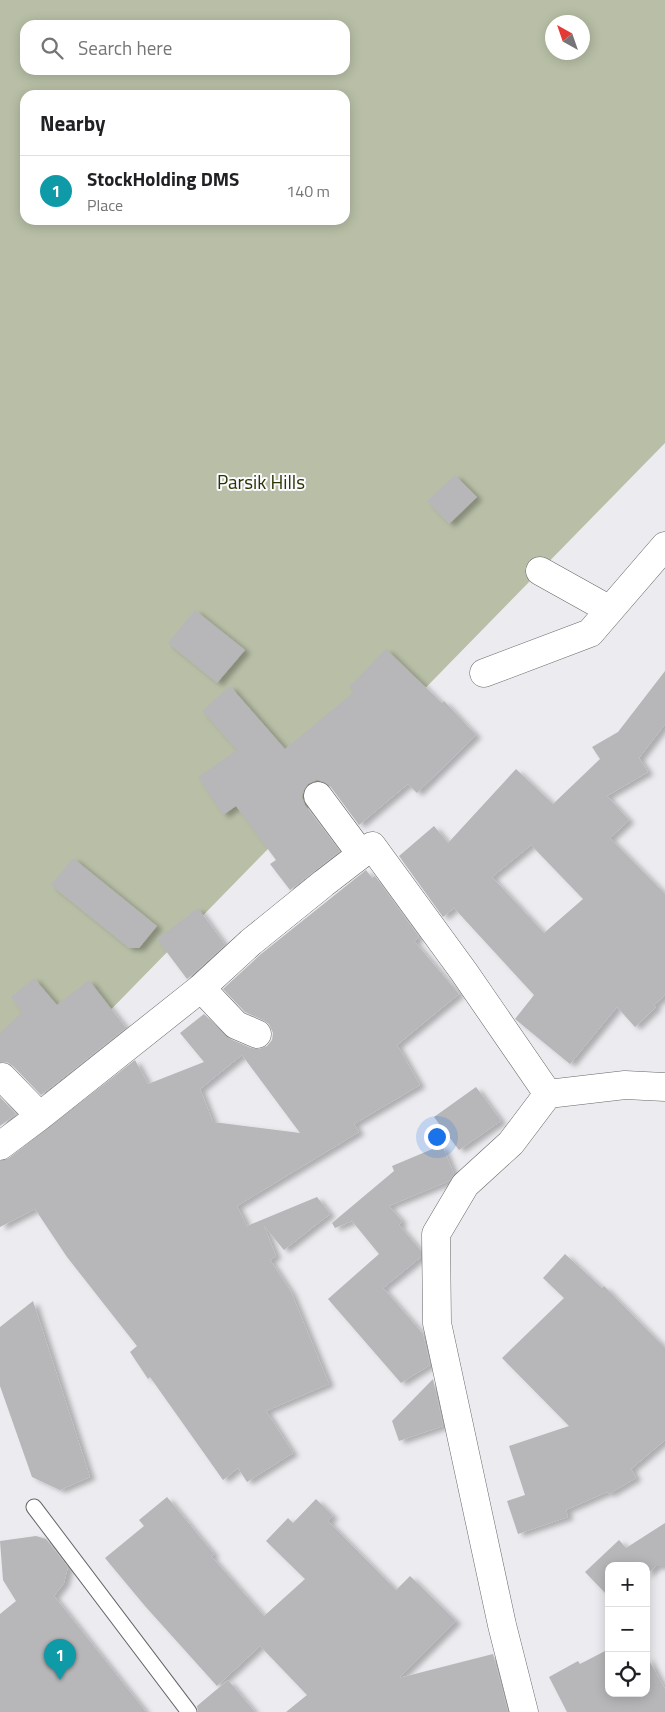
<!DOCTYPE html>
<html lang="en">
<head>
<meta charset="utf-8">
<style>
  body { margin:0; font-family:"Titillium Web",sans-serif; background:#f6f6f6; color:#202124 }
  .controls { position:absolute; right:15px; bottom:15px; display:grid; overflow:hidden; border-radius:10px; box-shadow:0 2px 12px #0003 }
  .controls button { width:45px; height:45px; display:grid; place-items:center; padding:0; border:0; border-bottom:1px solid #e0e0e0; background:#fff; color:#202124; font:25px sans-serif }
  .compass { position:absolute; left:545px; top:15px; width:45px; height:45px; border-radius:50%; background:#fff; box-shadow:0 2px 12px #0003; rotate:320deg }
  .you { position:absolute; left:436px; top:1136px; width:18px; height:18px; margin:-12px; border:4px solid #fff; border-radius:50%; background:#1a73e8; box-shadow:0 0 0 8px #1a73e833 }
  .badge { display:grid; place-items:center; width:32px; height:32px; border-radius:50%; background:#b45309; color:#fff; font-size:16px; font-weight:700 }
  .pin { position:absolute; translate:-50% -41px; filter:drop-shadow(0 1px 2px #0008) }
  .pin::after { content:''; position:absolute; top:26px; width:18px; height:15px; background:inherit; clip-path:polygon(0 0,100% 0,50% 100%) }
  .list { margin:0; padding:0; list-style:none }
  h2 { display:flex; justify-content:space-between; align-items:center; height:65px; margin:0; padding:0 20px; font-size:21px }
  h2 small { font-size:16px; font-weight:400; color:#757577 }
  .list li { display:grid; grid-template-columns:32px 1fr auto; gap:15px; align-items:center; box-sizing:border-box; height:70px; padding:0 20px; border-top:1px solid #e0e0e0 }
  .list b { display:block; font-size:19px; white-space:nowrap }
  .list p { margin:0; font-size:16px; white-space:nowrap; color:#757577 }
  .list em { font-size:16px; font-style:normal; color:#757577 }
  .icon { flex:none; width:28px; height:28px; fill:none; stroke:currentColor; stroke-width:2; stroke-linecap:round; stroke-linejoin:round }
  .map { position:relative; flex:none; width:665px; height:1712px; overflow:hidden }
  .search { position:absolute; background:#fff; box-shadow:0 2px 12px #0003; left:20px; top:20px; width:330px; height:55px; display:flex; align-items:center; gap:12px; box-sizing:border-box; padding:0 18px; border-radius:15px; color:#757577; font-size:19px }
  .panel { position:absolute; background:#fff; box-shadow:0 2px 12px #0003; left:20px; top:90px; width:330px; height:135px; border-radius:15px }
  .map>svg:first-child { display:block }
  .green { fill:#b8bfa6; fill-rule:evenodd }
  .building { fill:#b7b6b9; fill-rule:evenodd; filter:url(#shadow) }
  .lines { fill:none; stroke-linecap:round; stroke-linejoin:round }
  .lane-casing { stroke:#67676a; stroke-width:17 }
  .street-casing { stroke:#67676a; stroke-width:29 }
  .lane { stroke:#fff; stroke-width:15 }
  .street { stroke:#fff; stroke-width:28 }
  .labels { text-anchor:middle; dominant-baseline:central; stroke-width:4; stroke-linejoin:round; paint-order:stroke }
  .park-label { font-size:19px; fill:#2c3502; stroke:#faf9fd }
</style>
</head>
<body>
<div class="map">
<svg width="665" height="1712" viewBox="0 0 665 1712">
  <defs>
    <filter id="shadow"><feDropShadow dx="5.5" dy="3" stdDeviation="2.5" flood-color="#0004"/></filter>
  </defs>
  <rect width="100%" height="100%" fill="#ececf0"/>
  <path class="green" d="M 0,0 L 665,0 L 665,443 L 89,1032 L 0,1061 ZM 552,22 L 582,22 L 582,52 L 552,52 ZM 25,25 L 345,25 L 345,70 L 25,70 ZM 25,95 L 345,95 L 345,220 L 25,220 Z"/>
  <path class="building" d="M 455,475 L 477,497 L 449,524 L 427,501 Z
    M 195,610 L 245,650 L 217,683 L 168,643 Z
    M 386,649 L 442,703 L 444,701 L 476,735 L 417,793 L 408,784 L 359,825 L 330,786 L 324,782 L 317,780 L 308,784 L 304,790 L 302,797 L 305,805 L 340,851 L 290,890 L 270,864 L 276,860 L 236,806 L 223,815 L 198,777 L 237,750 L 202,711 L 230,686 L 285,749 L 354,692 L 349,687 Z
    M 665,671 L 665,724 L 639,758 L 648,772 L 607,796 L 629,820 L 610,838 L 665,894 L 665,995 L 654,1005 L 656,1007 L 635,1027 L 617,1007 L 570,1064 L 515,1019 L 534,995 L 454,908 L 443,917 L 399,856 L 434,826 L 448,843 L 516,769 L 553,804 L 600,759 L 592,747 L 618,732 ZM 531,845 L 583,899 L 544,933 L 492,877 Z
    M 73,858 L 157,926 L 139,948 L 129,948 L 51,885 Z
    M 366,870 L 372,878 L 375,876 L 419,937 L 414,941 L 459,994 L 397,1045 L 420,1085 L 354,1124 L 359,1132 L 237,1206 L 247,1226 L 317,1197 L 330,1214 L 284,1250 L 264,1226 L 276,1256 L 270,1260 L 291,1292 L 329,1384 L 266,1411 L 293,1453 L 247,1482 L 238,1468 L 223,1480 L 150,1377 L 148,1379 L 130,1352 L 137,1346 L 67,1257 L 35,1209 L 0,1227 L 0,1161 L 9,1158 L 135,1060 L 148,1084 L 204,1062 L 180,1033 L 204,1014 L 230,1039 L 251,1048 L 259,1049 L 267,1046 L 272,1040 L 273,1033 L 269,1024 L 263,1020 L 245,1012 L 223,989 L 261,954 ZM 242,1055 L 300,1133 L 213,1122 L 200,1089 Z
    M 198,908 L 225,945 L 187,979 L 157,939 Z
    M 34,978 L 57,1005 L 89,980 L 126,1028 L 41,1095 L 13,1066 L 7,1062 L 0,1062 L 0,1033 L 22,1012 L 11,997 Z
    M 476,1087 L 501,1121 L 459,1150 L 434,1117 Z
    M 0,1097 L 16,1114 L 0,1126 Z
    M 442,1145 L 454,1174 L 449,1181 L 389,1206 L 402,1221 L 399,1225 L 421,1251 L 421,1257 L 383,1288 L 423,1334 L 430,1365 L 401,1383 L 328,1299 L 379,1254 L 352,1221 L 335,1228 L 332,1223 L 394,1171 L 392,1166 Z
    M 565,1254 L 602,1288 L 604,1286 L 665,1348 L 665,1440 L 631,1469 L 636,1478 L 609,1494 L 607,1492 L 566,1510 L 568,1517 L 518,1534 L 507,1501 L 525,1495 L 509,1446 L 569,1426 L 502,1358 L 564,1298 L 543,1278 Z
    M 33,1301 L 90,1477 L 60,1490 L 32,1477 L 0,1386 L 0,1327 Z
    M 433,1379 L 443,1426 L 399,1441 L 392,1421 Z
    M 167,1497 L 214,1554 L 211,1556 L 264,1616 L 305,1579 L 266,1541 L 288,1518 L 293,1523 L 316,1499 L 333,1516 L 328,1521 L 396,1590 L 410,1576 L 456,1621 L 399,1678 L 493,1654 L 508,1712 L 286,1712 L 307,1695 L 260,1646 L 217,1686 L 145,1606 L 105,1558 L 144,1526 L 139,1520 Z
    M 665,1523 L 665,1566 L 656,1566 L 646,1575 L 646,1566 L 609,1566 L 609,1597 L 585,1572 L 619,1540 L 626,1548 Z
    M 36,1536 L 46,1539 L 68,1567 L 64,1583 L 54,1596 L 146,1712 L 0,1712 L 0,1614 L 16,1601 L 3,1580 L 0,1541 Z
    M 609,1649 L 609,1693 L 646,1693 L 646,1655 L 665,1689 L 665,1712 L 567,1712 L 549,1677 L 578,1661 L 580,1664 Z
    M 228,1680 L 255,1712 L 198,1712 L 197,1706 Z"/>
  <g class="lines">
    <defs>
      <path id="lane" d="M 34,1507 L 189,1712"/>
      <path id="street" d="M 540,571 L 610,610
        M 484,673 L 590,633 L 665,546
        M 318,796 L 361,854
        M 201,988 L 236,1025 L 257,1034
        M 2,1077 L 40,1116
        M 0,1146 L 40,1116 L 201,988 L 251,942 L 324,883 L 372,846 L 464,972 L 548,1094
        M 524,1712 L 502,1625 L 437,1323 L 436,1234 L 465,1185 L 511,1143 L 548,1094 L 625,1085 L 665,1087"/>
    </defs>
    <use href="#lane" class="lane-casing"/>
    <use href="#street" class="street-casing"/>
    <use href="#lane" class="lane"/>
    <use href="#street" class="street"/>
  </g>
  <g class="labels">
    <g class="park-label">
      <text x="261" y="481">Parsik Hills</text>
    </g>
  </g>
</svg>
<div class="controls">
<button>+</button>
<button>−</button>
<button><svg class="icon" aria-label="locate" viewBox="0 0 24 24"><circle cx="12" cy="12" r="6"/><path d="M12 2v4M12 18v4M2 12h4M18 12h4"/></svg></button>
</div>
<svg class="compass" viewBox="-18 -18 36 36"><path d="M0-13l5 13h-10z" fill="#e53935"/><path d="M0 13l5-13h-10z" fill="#757577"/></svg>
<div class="you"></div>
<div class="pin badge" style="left:60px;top:1680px;background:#0f9aa8">1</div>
<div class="search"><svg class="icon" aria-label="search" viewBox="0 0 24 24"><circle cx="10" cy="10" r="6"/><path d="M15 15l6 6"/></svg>Search here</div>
<section class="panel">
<h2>Nearby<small></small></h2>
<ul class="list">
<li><span class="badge" style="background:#0f9aa8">1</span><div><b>StockHolding DMS</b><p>Place</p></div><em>140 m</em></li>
</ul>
</section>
</div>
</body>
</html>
